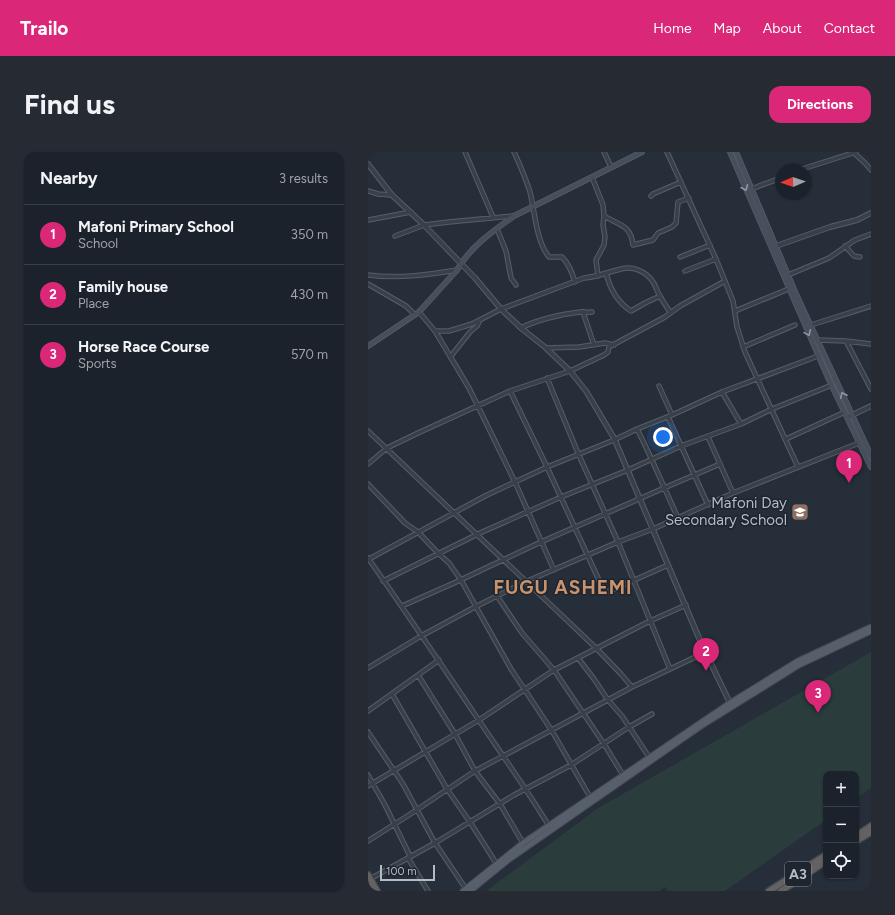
<!DOCTYPE html>
<html lang="en">
<head>
<meta charset="utf-8">
<style>
  body { margin:0; font-family:Figtree,sans-serif; background:#252a33; color:#f1f3f6 }
  .controls { position:absolute; right:12px; bottom:12px; display:grid; overflow:hidden; border-radius:8px; box-shadow:0 1px 3px #0004 }
  .controls button { width:36px; height:36px; display:grid; place-items:center; padding:0; border:0; border-bottom:1px solid #3a3f47; background:#1c222b; color:#f1f3f6; font:20px sans-serif }
  .compass { position:absolute; left:407px; top:12px; width:36px; height:36px; border-radius:50%; background:#1c222b; box-shadow:0 1px 3px #0004; rotate:268deg }
  .scale { position:absolute; left:12px; bottom:10px; width:55px; box-sizing:border-box; padding-left:4px; border:2px solid #b4bbc5; border-top:0; font-size:11px; line-height:14px; white-space:nowrap; color:#b4bbc5; -webkit-text-stroke:3px #1e252f; paint-order:stroke }
  .you { position:absolute; left:295px; top:285px; width:14px; height:14px; margin:-10px; border:3px solid #fff; border-radius:50%; background:#1a73e8; box-shadow:0 0 0 6px #1a73e833 }
  .badge { display:grid; place-items:center; width:26px; height:26px; border-radius:50%; background:#db2777; color:#fff; font-size:13px; font-weight:700 }
  .pin { position:absolute; translate:-50% -33px; filter:drop-shadow(0 1px 2px #0008) }
  .pin::after { content:''; position:absolute; top:21px; width:14px; height:12px; background:inherit; clip-path:polygon(0 0,100% 0,50% 100%) }
  .list { margin:0; padding:0; list-style:none }
  h2 { display:flex; justify-content:space-between; align-items:center; height:52px; margin:0; padding:0 16px; font-size:17px }
  h2 small { font-size:13px; font-weight:400; color:#a0a4a9 }
  .list li { display:grid; grid-template-columns:26px 1fr auto; gap:12px; align-items:center; box-sizing:border-box; height:60px; padding:0 16px; border-top:1px solid #3a3f47 }
  .list b { display:block; font-size:15px; white-space:nowrap }
  .list p { margin:0; font-size:13px; white-space:nowrap; color:#a0a4a9 }
  .list em { font-size:13px; font-style:normal; color:#a0a4a9 }
  .icon { flex:none; width:22px; height:22px; fill:none; stroke:currentColor; stroke-width:2; stroke-linecap:round; stroke-linejoin:round }
  .map { position:relative; flex:none; width:503px; height:739px; overflow:hidden; border-radius:12px }
  header { display:flex; align-items:center; gap:24px; box-sizing:border-box; height:56px; padding:0 20px; background:#db2777; color:#fff }
  header strong { font-size:19px }
  nav { display:flex; gap:22px; margin-inline-start:auto; font-size:14px }
  .intro { display:flex; align-items:center; justify-content:space-between; box-sizing:border-box; height:96px; padding:0 24px }
  h1 { margin:0; font-size:28px }
  .button { padding:10px 18px; border-radius:12px; background:#db2777; color:#fff; font-size:14px; font-weight:700 }
  main { display:flex; gap:24px; padding:0 24px }
  aside { flex:1; background:#1c222b; border-radius:12px; box-shadow:0 1px 3px #0004 }
  .map>svg:first-child { display:block }
  .park { fill:#2a3c3c }
  .lines { fill:none; stroke-linecap:round; stroke-linejoin:round }
  .minor-casing { stroke:#575e68; stroke-width:5.5 }
  .tertiary-casing { stroke:#575e68; stroke-width:6 }
  .secondary-casing { stroke:#575e68; stroke-width:6 }
  .primary-casing { stroke:#424953; stroke-width:7 }
  .trunk-casing { stroke:#444b55; stroke-width:8 }
  .minor { stroke:#39404a; stroke-width:3.5 }
  .tertiary { stroke:#39404a; stroke-width:4 }
  .secondary { stroke:#474f5c; stroke-width:4.5 }
  .primary { stroke:#575f6a; stroke-width:5 }
  .trunk { stroke:#636260; stroke-width:5.5 }
  .oneway { stroke:#8e95a0 }
  .labels { text-anchor:middle; dominant-baseline:central; stroke-width:3; stroke-linejoin:round; paint-order:stroke }
  .shield { fill:#1e252f; stroke:#878e98; stroke-width:1 }
  .shield-label { font-size:14px; font-weight:bold; fill:#b4bbc5 }
  .poi-label { font-size:15px; fill:#b4bbc5; stroke:#1e252f; text-anchor:end }
  .district-label { font-size:19px; font-weight:bold; letter-spacing:1px; fill:#c8936d; stroke:#1e252f }
</style>
</head>
<body>
<header>
<strong>Trailo</strong>
<nav><a>Home</a><a>Map</a><a>About</a><a>Contact</a></nav>
</header>
<div class="intro"><h1>Find us</h1><a class="button">Directions</a></div>
<main>
<aside>
<h2>Nearby<small>3 results</small></h2>
<ul class="list">
<li><span class="badge">1</span><div><b>Mafoni Primary School</b><p>School</p></div><em>350 m</em></li>
<li><span class="badge">2</span><div><b>Family house</b><p>Place</p></div><em>430 m</em></li>
<li><span class="badge">3</span><div><b>Horse Race Course</b><p>Sports</p></div><em>570 m</em></li>
</ul>
</aside>
<div class="map">
<svg width="503" height="739" viewBox="0 0 503 739">
  <rect width="100%" height="100%" fill="#252e39"/>
  <path class="park" d="M 503,500 L 503,636 L 488,646 L 488,622 L 458,622 L 458,668 L 357,739 L 300,739 L 297,735 L 291,739 L 118,739 L 230,656 Z"/>
  <g class="lines">
    <defs>
      <path id="minor" d="M 97,0 L 125,65
        M 146,0 C 152,13 158,27 162,40 C 167,60 168,89 181,105 L 194,105 C 201,112 204,121 207,130
        M 236,0 L 243,15
        M 299,0 L 348,107 L 365,149 L 369,175 L 377,200 L 430,315
        M 485,0 L 497,11 L 503,18
        M 431,18 L 488,0
        M 224,25 L 235,53 L 236,64 L 235,73 L 237,85 L 236,93 L 228,108 L 230,124
        M 383,37 L 413,26
        M 0,39 L 10,42 L 24,43
        M 283,44 L 285,42 L 313,30
        M 236,64 C 251,73 263,73 265,93 L 285,88 L 290,81 L 304,75 L 308,71 L 310,50 L 321,46
        M 0,68 L 43,60
        M 129,77 L 138,99 L 143,126 L 148,133
        M 27,84 L 56,73 L 81,70 L 145,64
        M 477,94 L 486,104 L 492,105
        M 312,105 L 342,93
        M 317,119 L 348,107
        M 238,121 C 242,137 249,150 263,159 L 277,151 L 292,144
        M 0,123 C 30,127 59,123 89,118
        M 420,123 L 461,106 L 487,88 L 503,82
        M 0,132 L 38,154 L 47,163
        M 367,159 L 423,136
        M 51,160 L 67,179 L 101,236 L 147,330 L 186,418
        M 215,160 L 226,193
        M 443,173 L 503,154
        M 153,176 C 168,168 194,162 212,160 C 217,159 217,161 224,160
        M 67,179 L 81,179 L 104,172 L 133,157 L 216,126 C 229,125 240,120 253,117 C 265,114 278,119 285,130 C 288,134 289,140 292,144 C 295,150 299,155 302,160
        M 449,188 L 478,189 L 503,192
        M 478,189 L 503,237
        M 375,195 L 427,173
        M 178,196 L 211,195 L 237,191 L 246,193
        M 83,204 L 102,180 L 109,174 L 112,168
        M 179,226 L 210,301 L 250,390 L 302,517
        M 291,234 L 304,263
        M 142,239 L 179,315 L 235,437 L 238,440 L 242,439 L 300,413
        M 354,240 L 373,272
        M 300,265 L 340,353
        M 269,277 C 284,306 296,336 310,366
        M 0,279 L 228,496 L 253,522 L 264,535
        M 340,285 L 365,341
        M 418,287 L 477,260
        M 0,312 L 19,296 L 50,281 L 142,239 L 202,219 L 236,203 L 240,200 L 241,195 L 297,165 L 312,154 L 357,129
        M 0,332 L 37,371 L 50,380 L 70,401 L 81,411 L 93,428 L 143,517 L 184,579 L 222,645
        M 0,406 C 38,460 75,515 112,570 C 135,604 159,638 181,674
        M 1,407 L 117,344 L 179,315 L 246,288 L 269,277 L 304,263 L 354,240 L 450,204
        M 15,429 L 112,381 L 193,345 L 260,318 L 313,294 L 373,272 L 404,257 L 464,233
        M 129,444 L 154,481 L 186,518 L 236,592 L 255,623
        M 34,454 L 86,431 L 173,390 L 296,336 L 352,312
        M 210,506 L 226,527 L 240,548 L 254,564 L 281,605
        M 0,516 L 53,484 L 107,455 L 157,430 L 250,390 L 285,377 L 365,341 L 491,291
        M 50,523 L 87,582 L 107,619 L 132,652 L 155,691
        M 24,542 L 79,637 L 102,670 L 128,711
        M 0,559 L 71,508
        M 0,580 L 35,632 L 67,691 L 98,737
        M 0,623 L 17,653 L 42,704
        M 0,634 L 111,568 L 186,518 L 282,469 L 318,453
        M 0,689 L 41,663 L 107,619 L 264,535 L 338,500
        M 40,706 L 60,739
        M 2,727 L 67,691 L 146,643 L 203,613 L 261,575 L 284,562"/>
      <path id="tertiary" d="M 0,12 L 24,43 L 56,73 L 107,126 L 133,157 L 153,176 L 178,196 L 202,219 L 218,239 L 246,286 L 334,493 L 362,551
        M 408,94 L 462,75 L 489,68 L 503,61
        M 480,265 L 503,254"/>
      <path id="secondary" d="M 362,0 L 462,230 L 503,315
        M 368,0 L 428,142 L 503,304
        M 0,194 L 51,160 L 89,118 C 102,95 125,79 146,64 L 274,0"/>
      <path id="primary" d="M 95,739 L 155,691 L 362,551 L 430,509 L 503,475
        M 102,739 L 140,708 L 333,574 L 431,513 L 503,479"/>
      <path id="trunk" d="M 488,684 L 503,674
        M 488,689 L 503,680
        M 0,723 L 9,739
        M 0,734 L 3,739
        M 401,739 L 458,703
        M 413,739 L 458,709"/>
    </defs>
    <use href="#minor" class="minor-casing"/>
    <use href="#tertiary" class="tertiary-casing"/>
    <use href="#secondary" class="secondary-casing"/>
    <use href="#primary" class="primary-casing"/>
    <use href="#trunk" class="trunk-casing"/>
    <use href="#minor" class="minor"/>
    <use href="#tertiary" class="tertiary"/>
    <use href="#secondary" class="secondary"/>
    <use href="#primary" class="primary"/>
    <use href="#trunk" class="trunk"/>
  </g>
  <defs><path id="oneway-chevron" d="M-2-3.5L2.5 0L-2 3.5" fill="none" stroke-width="1.6" stroke-linecap="round" stroke-linejoin="round"/></defs>
  <g class="oneway">
    <use href="#oneway-chevron" transform="translate(377 36) rotate(67)"/>
    <use href="#oneway-chevron" transform="translate(440 181) rotate(66)"/>
    <use href="#oneway-chevron" transform="translate(475 243) rotate(-115)"/>
  </g>
  <defs>
    <symbol id="school-square" viewBox="-11 -11 22 22"><rect x="-9" y="-9" width="18" height="18" rx="4" fill="#8d6e63" stroke="#1e252f"/><path d="M0-5L7-2L0 1L-7-2ZM-4 1L0 2.5L4 1V4Q0 6-4 4Z" fill="#fff"/></symbol>
  </defs>
  <g fill-rule="evenodd">
    <use href="#school-square" x="422" y="350" width="20" height="20"/>
  </g>
  <g class="labels">
    <rect class="shield" x="417" y="710" width="26" height="24" rx="3"/>
    <g class="shield-label">
      <text x="430" y="722">A3</text>
    </g>
    <g class="poi-label">
      <text x="419" y="351">Mafoni Day<tspan x="419" dy="17">Secondary School</tspan></text>
    </g>
    <g class="district-label">
      <text x="195" y="435">FUGU ASHEMI</text>
    </g>
  </g>
</svg>
<div class="controls">
<button>+</button>
<button>−</button>
<button><svg class="icon" aria-label="locate" viewBox="0 0 24 24"><circle cx="12" cy="12" r="6"/><path d="M12 2v4M12 18v4M2 12h4M18 12h4"/></svg></button>
</div>
<svg class="compass" viewBox="-18 -18 36 36"><path d="M0-13l5 13h-10z" fill="#e53935"/><path d="M0 13l5-13h-10z" fill="#a0a4a9"/></svg>
<div class="scale">100 m</div>
<div class="you"></div>
<div class="pin badge" style="left:481px;top:331px">1</div>
<div class="pin badge" style="left:338px;top:519px">2</div>
<div class="pin badge" style="left:450px;top:561px">3</div>
</div>
</main>
</body>
</html>
